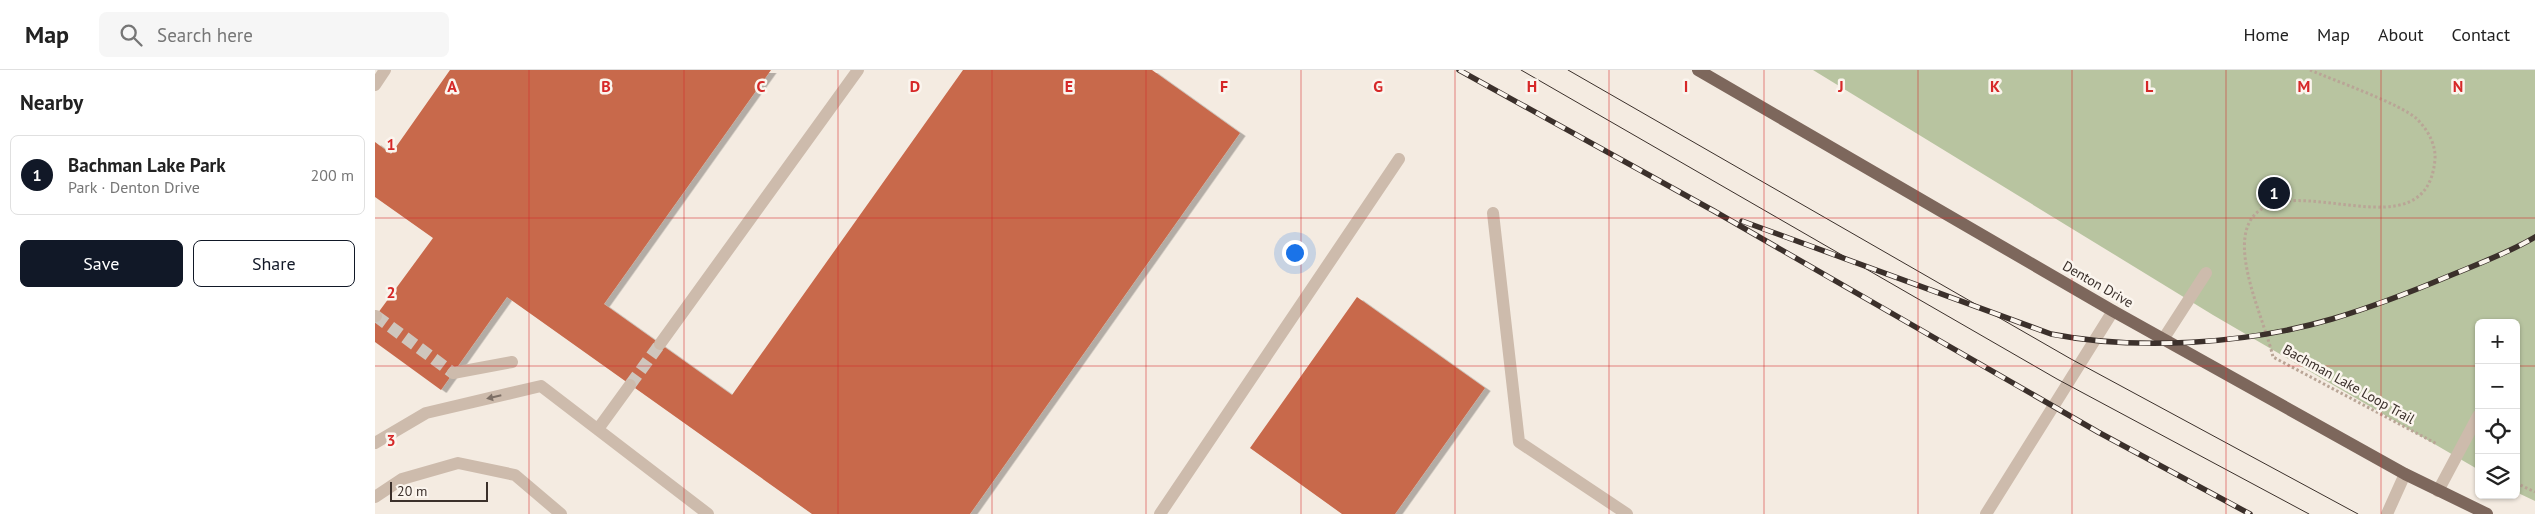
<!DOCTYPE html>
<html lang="en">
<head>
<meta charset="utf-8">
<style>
  body { margin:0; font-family:"PT Sans",sans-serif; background:#f6f6f6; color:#222 }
  .controls { position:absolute; right:15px; bottom:15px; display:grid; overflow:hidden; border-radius:8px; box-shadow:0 1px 4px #0004 }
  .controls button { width:45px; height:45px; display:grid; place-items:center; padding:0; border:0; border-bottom:1px solid #e0e0e0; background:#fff; color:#222; font:25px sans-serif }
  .scale { position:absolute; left:15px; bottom:12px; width:98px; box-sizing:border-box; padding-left:5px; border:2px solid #3b302b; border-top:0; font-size:14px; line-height:18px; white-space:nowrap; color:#3b302b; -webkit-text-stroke:4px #fbf5ee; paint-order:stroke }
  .you { position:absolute; left:919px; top:182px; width:18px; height:18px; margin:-12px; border:4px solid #fff; border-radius:50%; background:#1a73e8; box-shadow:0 0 0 8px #1a73e833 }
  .badge { display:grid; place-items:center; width:32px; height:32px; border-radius:50%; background:#111827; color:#fff; font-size:16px; font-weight:700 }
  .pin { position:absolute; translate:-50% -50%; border:2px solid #fff; box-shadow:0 1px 5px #0006 }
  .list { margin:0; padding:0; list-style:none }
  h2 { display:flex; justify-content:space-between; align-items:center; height:65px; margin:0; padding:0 20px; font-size:21px }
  h2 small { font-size:16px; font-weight:400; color:#767676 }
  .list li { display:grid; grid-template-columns:32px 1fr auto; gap:15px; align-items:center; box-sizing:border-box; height:80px; margin:0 10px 10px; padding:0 10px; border:1px solid #e0e0e0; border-radius:8px }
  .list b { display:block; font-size:19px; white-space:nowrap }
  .list p { margin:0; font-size:16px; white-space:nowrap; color:#767676 }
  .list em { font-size:16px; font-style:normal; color:#767676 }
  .actions { display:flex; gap:10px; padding:15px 20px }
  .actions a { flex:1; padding:11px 0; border:1px solid #111827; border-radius:8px; text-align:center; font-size:18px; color:#111827 }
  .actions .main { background:#111827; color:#fff }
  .icon { flex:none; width:28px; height:28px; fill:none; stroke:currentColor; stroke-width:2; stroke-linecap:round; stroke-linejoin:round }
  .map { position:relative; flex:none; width:2160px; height:444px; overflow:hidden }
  header { display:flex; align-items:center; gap:30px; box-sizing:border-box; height:70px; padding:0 25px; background:#fff; border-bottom:1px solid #e0e0e0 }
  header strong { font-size:24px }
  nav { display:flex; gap:28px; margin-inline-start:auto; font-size:18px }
  .search { width:350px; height:45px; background:#f6f6f6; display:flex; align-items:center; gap:12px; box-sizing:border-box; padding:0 18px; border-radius:8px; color:#767676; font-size:19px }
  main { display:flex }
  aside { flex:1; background:#fff }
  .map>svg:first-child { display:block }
  .green { fill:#b8c4a0 }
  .building { fill:#c8694b; filter:url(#shadow) }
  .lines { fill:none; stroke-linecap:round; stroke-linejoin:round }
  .minor-tunnel { stroke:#cfc6bd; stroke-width:12; stroke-dasharray:12 6; stroke-linecap:butt }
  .path { stroke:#b9a596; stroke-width:3; stroke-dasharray:2.5 2.5; stroke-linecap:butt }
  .minor { stroke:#cdbbac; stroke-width:12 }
  .major { stroke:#7d675c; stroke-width:12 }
  .tram { stroke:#3b302b; stroke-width:1 }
  .rail-casing { stroke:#3b302b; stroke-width:5.5 }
  .rail { stroke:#fbf5ee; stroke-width:4; stroke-dasharray:11; stroke-linecap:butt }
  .oneway { fill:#7d6f65 }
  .grid { fill:none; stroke:#d62828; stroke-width:1; stroke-opacity:0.55 }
  .labels { text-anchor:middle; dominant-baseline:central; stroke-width:5; stroke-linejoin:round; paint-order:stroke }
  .street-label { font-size:14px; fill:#3b302b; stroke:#fbf5ee }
  .grid-label { font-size:16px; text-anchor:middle; font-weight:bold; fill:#d62828; stroke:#fbf5ee; stroke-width:5; stroke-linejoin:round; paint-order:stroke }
</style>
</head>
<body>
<header>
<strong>Map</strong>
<div class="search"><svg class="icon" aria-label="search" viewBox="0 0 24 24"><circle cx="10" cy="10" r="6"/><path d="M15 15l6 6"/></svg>Search here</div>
<nav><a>Home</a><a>Map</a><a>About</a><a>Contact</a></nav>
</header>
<main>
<aside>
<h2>Nearby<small></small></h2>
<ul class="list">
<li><span class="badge">1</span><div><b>Bachman Lake Park</b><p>Park · Denton Drive</p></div><em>200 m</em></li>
</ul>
<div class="actions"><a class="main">Save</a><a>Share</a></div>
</aside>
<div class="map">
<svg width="2160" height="444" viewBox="0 0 2160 444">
  <defs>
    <filter id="shadow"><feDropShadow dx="5.5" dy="3" stdDeviation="0" flood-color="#0004"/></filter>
  </defs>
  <rect width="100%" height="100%" fill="#f4ebe1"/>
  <path class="green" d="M 1438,0 L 2160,0 L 2160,431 L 2141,422 L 2141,253 L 2104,253 L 2104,400 L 1838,245 Z"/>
  <path class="building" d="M 75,0 L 396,0 L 229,234 L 357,325 L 588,0 L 777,0 L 865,63 L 595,444 L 437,444 L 132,227 L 66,320 L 0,272 L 0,247 L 58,168 L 0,127 L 0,72 L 16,84 Z
    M 982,227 L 1110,318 L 1020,444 L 967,444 L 875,378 Z"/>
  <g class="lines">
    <path class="minor-tunnel" d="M 1,246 L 78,303
      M 255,315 L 285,274"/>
    <path class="path" d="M 1935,0 C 1958,10 2026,34 2042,49 C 2052,59 2061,74 2060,89 C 2052,187 1915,96 1877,148 C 1854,180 1890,251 1898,287 L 2062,374
      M 2141,413 L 2160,422"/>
    <path class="minor" d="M 0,15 L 10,0
      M 1118,143 L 1144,372 L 1252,444
      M 0,246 L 1,246
      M 1789,268 L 1831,203
      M 285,274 L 483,0
      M 78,303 L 137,292
      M 223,359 L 255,315
      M 0,373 L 51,343 L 166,316 L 333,444
      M 2063,421 L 2103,346
      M 0,427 L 27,409 L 83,393 L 140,405 L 186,444
      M 785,444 L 1024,89
      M 1611,444 L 1738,241
      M 2012,444 L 2030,404"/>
    <path class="major" d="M 1323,0 L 1738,241 L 2030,404 L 2112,444"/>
    <path class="tram" d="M 1146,0 L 1682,309 L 1934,444
      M 1193,0 L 1696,289 L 1983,444"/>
    <defs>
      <path id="rail" d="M 1084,0 L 1339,141 L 1723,362 L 1875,444
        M 1367,151 L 1676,264 C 1762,281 1872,274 1957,249 C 1997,237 2036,222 2074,206 C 2103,194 2133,183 2160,167"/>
    </defs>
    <use href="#rail" class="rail-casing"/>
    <use href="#rail" class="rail"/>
  </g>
  <defs><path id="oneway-solid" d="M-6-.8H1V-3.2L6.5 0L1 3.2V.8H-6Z" transform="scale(1.25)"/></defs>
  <use class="oneway" href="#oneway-solid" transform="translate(119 327) rotate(167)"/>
  <path class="grid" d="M 154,0 L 154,444M 309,0 L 309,444M 463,0 L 463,444M 617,0 L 617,444M 771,0 L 771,444M 926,0 L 926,444M 1080,0 L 1080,444M 1234,0 L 1234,444M 1389,0 L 1389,444M 1543,0 L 1543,444M 1697,0 L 1697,444M 1851,0 L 1851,444M 2006,0 L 2006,444M 0,148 L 2160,148M 0,296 L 2104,296M 2141,296 L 2160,296"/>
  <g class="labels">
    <g class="street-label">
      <text transform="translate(1723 214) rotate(30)">Denton Drive</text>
      <text transform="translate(1974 314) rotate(29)">Bachman Lake Loop Trail</text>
    </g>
  </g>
  <g class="grid-label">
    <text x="77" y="22">A</text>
    <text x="231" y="22">B</text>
    <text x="386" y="22">C</text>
    <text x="540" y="22">D</text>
    <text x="694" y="22">E</text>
    <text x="849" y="22">F</text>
    <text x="1003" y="22">G</text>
    <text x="1157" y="22">H</text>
    <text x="1311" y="22">I</text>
    <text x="1466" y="22">J</text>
    <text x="1620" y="22">K</text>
    <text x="1774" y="22">L</text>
    <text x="1929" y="22">M</text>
    <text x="2083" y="22">N</text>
    <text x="16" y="80">1</text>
    <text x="16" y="228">2</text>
    <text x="16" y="376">3</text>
  </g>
</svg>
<div class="controls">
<button>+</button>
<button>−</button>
<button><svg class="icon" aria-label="locate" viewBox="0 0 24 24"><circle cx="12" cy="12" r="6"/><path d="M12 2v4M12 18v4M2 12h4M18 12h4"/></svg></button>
<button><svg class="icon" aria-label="layers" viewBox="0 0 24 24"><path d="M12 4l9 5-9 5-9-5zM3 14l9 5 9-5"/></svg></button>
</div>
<div class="scale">20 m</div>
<div class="you"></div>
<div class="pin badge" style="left:1899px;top:123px">1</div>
</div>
</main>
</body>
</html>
